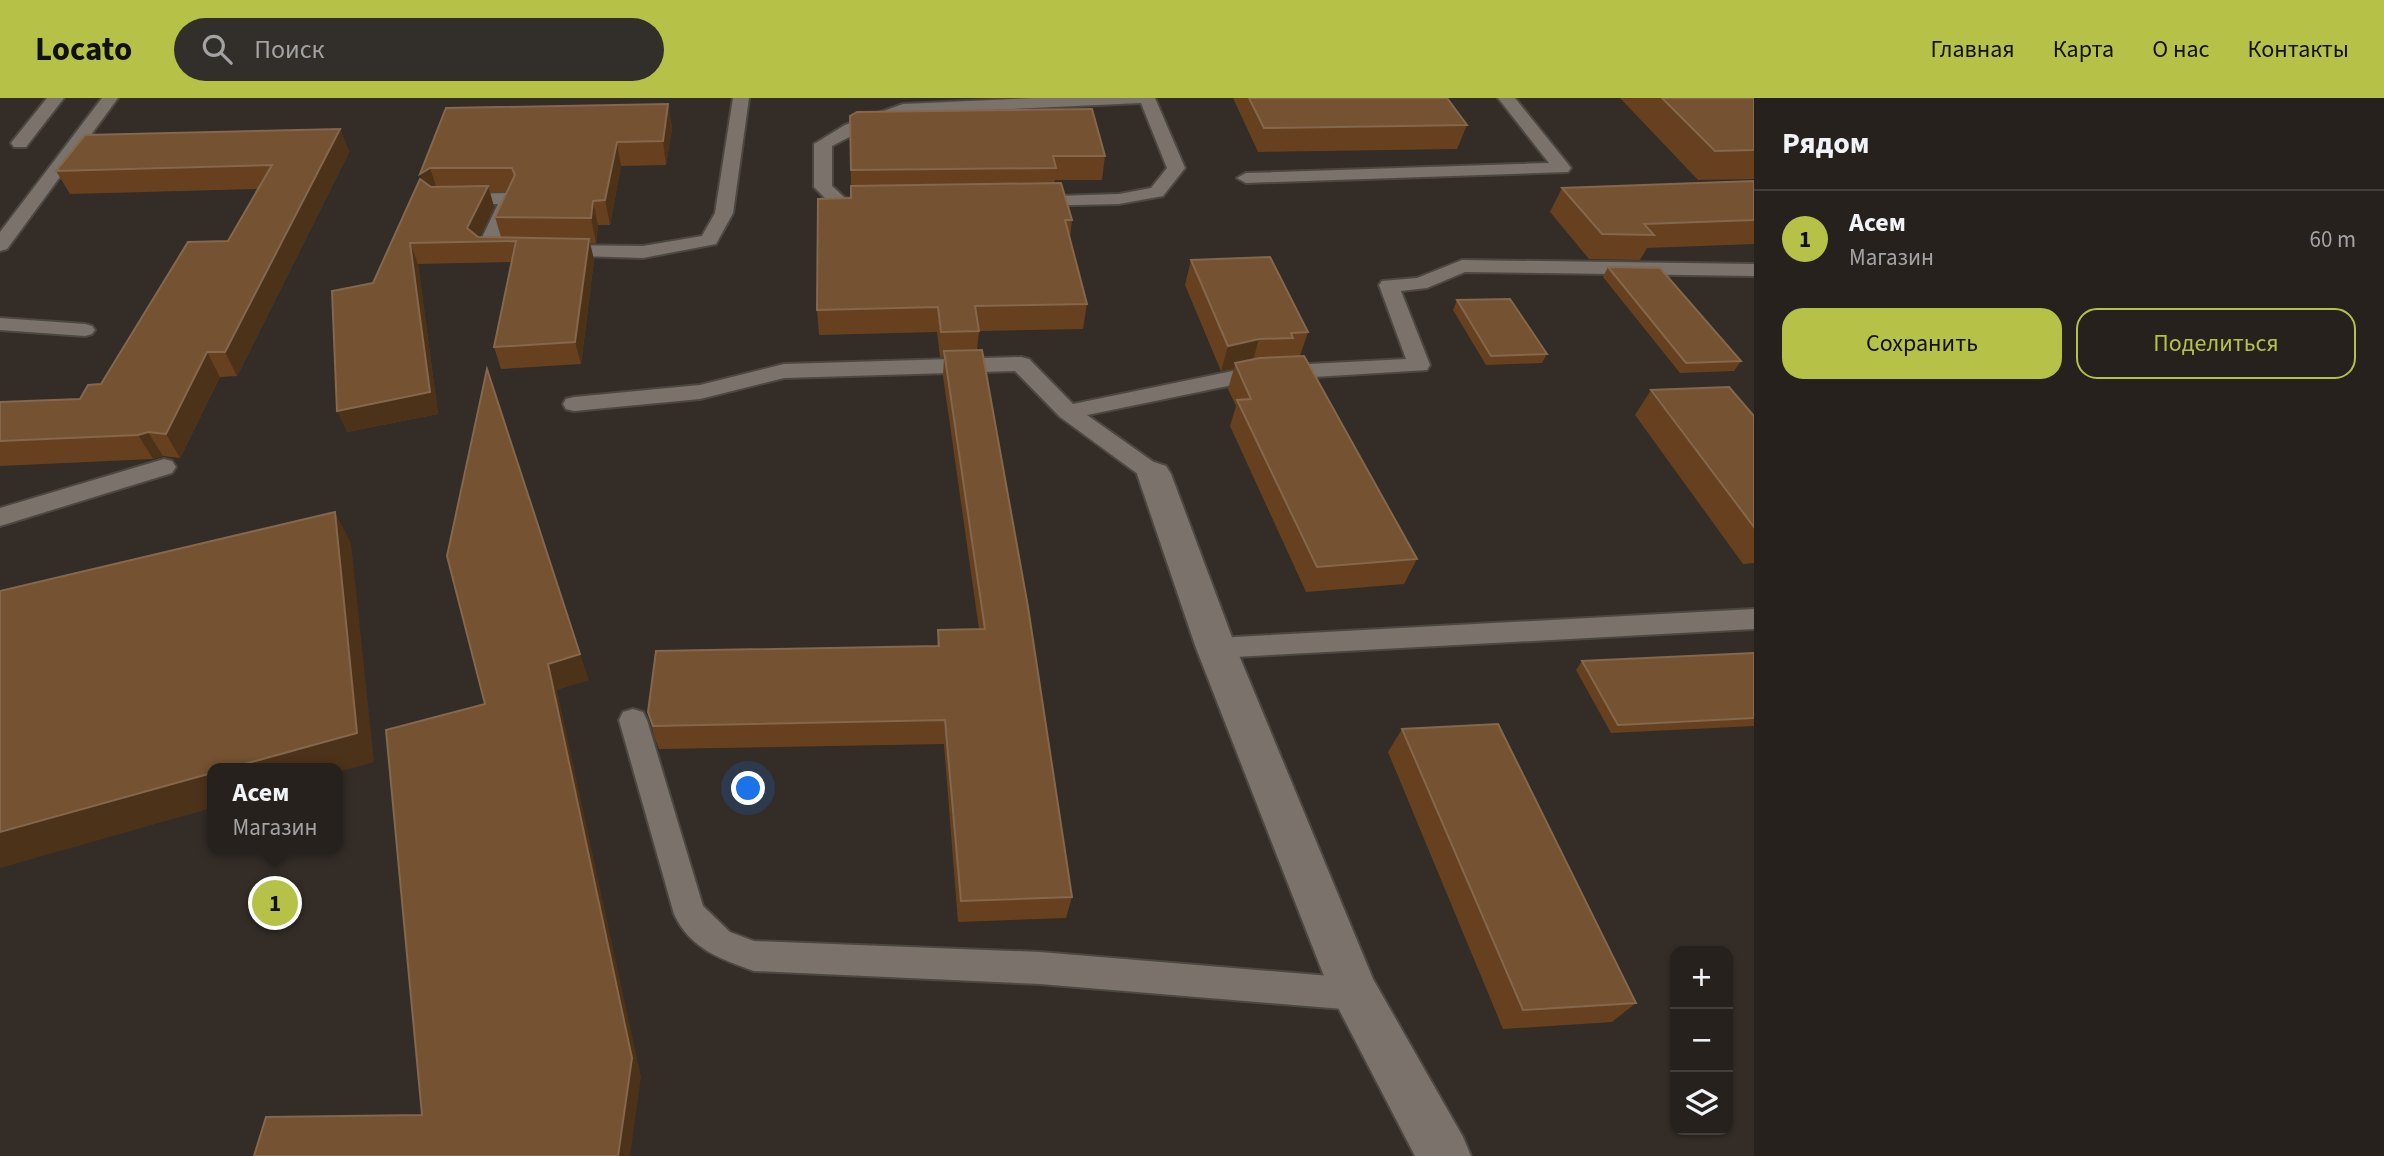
<!DOCTYPE html>
<html lang="ru">
<head>
<meta charset="utf-8">
<style>
  body { margin:0; font-family:"Source Sans 3",sans-serif; background:#322e2a; color:#f1f3f6 }
  .controls { position:absolute; right:21px; bottom:21px; display:grid; overflow:hidden; border-radius:14px; box-shadow:0 2px 5px #0004 }
  .controls button { width:63px; height:63px; display:grid; place-items:center; padding:0; border:0; border-bottom:2px solid #423e3b; background:#26211d; color:#f1f3f6; font:35px sans-serif }
  .you { position:absolute; left:749px; top:691px; width:24px; height:24px; margin:-18px; border:5px solid #fff; border-radius:50%; background:#1a73e8; box-shadow:0 0 0 10px #1a73e833 }
  .badge { display:grid; place-items:center; width:46px; height:46px; border-radius:50%; background:#b6c148; color:#111; font-size:23px; font-weight:700 }
  .pin { position:absolute; translate:-50% -50%; border:4px solid #fff; box-shadow:0 2px 7px #0006 }
  .popup { position:absolute; left:207px; top:665px; width:136px; height:91px; box-sizing:border-box; display:grid; place-content:center; border-radius:14px; background:#26211d; filter:drop-shadow(0 2px 5px #0005); font-size:23px; white-space:nowrap; color:#a4a3a4 }
  .popup b { font-size:26px; color:#f1f3f6 }
  .popup::after { content:''; position:absolute; left:50%; top:100%; margin-left:-14px; border:14px solid transparent; border-top-color:#26211d }
  .list { margin:0; padding:0; list-style:none }
  h2 { display:flex; justify-content:space-between; align-items:center; height:91px; margin:0; padding:0 28px; font-size:30px }
  h2 small { font-size:23px; font-weight:400; color:#a4a3a4 }
  .list li { display:grid; grid-template-columns:46px 1fr auto; gap:21px; align-items:center; box-sizing:border-box; height:98px; padding:0 28px; border-top:2px solid #423e3b }
  .list b { display:block; font-size:26px; white-space:nowrap }
  .list p { margin:0; font-size:23px; white-space:nowrap; color:#a4a3a4 }
  .list em { font-size:23px; font-style:normal; color:#a4a3a4 }
  .actions { display:flex; gap:14px; padding:21px 28px }
  .actions a { flex:1; padding:16px 0; border:2px solid #b6c148; border-radius:21px; text-align:center; font-size:24px; color:#b6c148 }
  .actions .main { background:#b6c148; color:#111 }
  .icon { flex:none; width:38px; height:38px; fill:none; stroke:currentColor; stroke-width:2; stroke-linecap:round; stroke-linejoin:round }
  .map { position:relative; flex:none; width:1754px; height:1058px; overflow:hidden }
  header { display:flex; align-items:center; gap:42px; box-sizing:border-box; height:98px; padding:0 35px; background:#b6c148; color:#111 }
  header strong { font-size:33px }
  nav { display:flex; gap:38px; margin-inline-start:auto; font-size:24px }
  .search { width:490px; height:63px; background:#322e2a; display:flex; align-items:center; gap:18px; box-sizing:border-box; padding:0 24px; border-radius:38px; color:#a4a3a4; font-size:26px }
  main { display:flex }
  aside { flex:1; background:#26211d }
  .map>svg:first-child { display:block }
  .lines { fill:none; stroke-linecap:round; stroke-linejoin:round }
  .lane-casing { stroke:#4d4742; stroke-width:4 }
  .street-casing { stroke:#4d4742; stroke-width:4 }
  .lane { fill:#7a726b; fill-rule:evenodd }
  .street { fill:#7a726b; fill-rule:evenodd }
  .wall { fill:#67411f; fill-rule:evenodd }
  .shaded-wall { fill:#4d321a }
  .building { fill:#745232; stroke:#84674c; stroke-width:2 }
</style>
</head>
<body>
<header>
<strong>Locato</strong>
<div class="search"><svg class="icon" aria-label="search" viewBox="0 0 24 24"><circle cx="10" cy="10" r="6"/><path d="M15 15l6 6"/></svg>Поиск</div>
<nav><a>Главная</a><a>Карта</a><a>О нас</a><a>Контакты</a></nav>
</header>
<main>
<div class="map">
<svg width="1754" height="1058" viewBox="0 0 1754 1058">
  <rect width="100%" height="100%" fill="#332c27"/>
  <g class="lines">
    <defs>
      <path id="lane" d="M 47,0 L 64,0 L 26,49 L 14,49 L 11,45 Z
        M 102,0 L 118,0 L 7,151 L 0,153 L 0,134 Z
        M 733,0 L 749,0 L 733,115 L 716,146 L 643,160 L 551,157 L 548,153 L 558,147 L 643,148 L 702,138 L 715,115 Z
        M 1034,0 L 1155,0 L 1185,70 L 1163,98 L 1119,106 L 1031,108 L 1022,103 L 1025,99 L 1119,96 L 1151,90 L 1167,70 L 1141,5 L 905,16 L 857,35 L 832,48 L 832,88 L 845,100 L 873,101 L 876,105 L 873,109 L 834,109 L 814,89 L 814,46 L 845,27 L 903,6 Z
        M 1498,0 L 1515,0 L 1568,66 L 1571,70 L 1568,74 L 1246,85 L 1237,80 L 1246,75 L 1549,65 Z
        M 510,95 L 519,100 L 498,146 L 512,148 L 515,152 L 505,158 L 479,156 L 476,152 L 498,106 L 458,106 L 449,101 L 458,96 Z
        M 1462,162 L 1754,166 L 1754,178 L 1465,174 L 1427,190 L 1401,193 L 1430,267 L 1427,272 L 1252,283 L 1087,317 L 1162,370 L 1166,376 L 1162,382 L 1154,384 L 1146,382 L 1060,319 L 1015,273 L 784,280 L 700,301 L 574,313 L 566,311 L 563,306 L 566,301 L 574,299 L 700,287 L 784,266 L 1021,259 L 1029,261 L 1073,306 L 1252,269 L 1406,261 L 1379,187 L 1382,183 L 1417,180 Z
        M 0,220 L 85,226 L 92,228 L 95,232 L 92,236 L 85,238 L 0,232 Z
        M 164,361 L 172,363 L 176,369 L 172,375 L 0,428 L 0,410 Z
        M 1754,511 L 1754,531 L 1216,560 L 1207,557 L 1203,550 L 1207,543 L 1216,540 Z
        M 633,611 L 643,614 L 647,622 L 703,808 L 730,834 L 754,843 L 1040,854 L 1355,880 L 1367,885 L 1372,896 L 1367,907 L 1355,912 L 1040,886 L 754,873 C 721,861 690,851 674,816 L 619,622 L 623,614 Z"/>
      <path id="street" d="M 1154,364 L 1166,368 L 1171,376 L 1236,550 L 1373,881 L 1463,1039 L 1471,1058 L 1415,1058 L 1331,896 L 1196,550 L 1137,376 L 1142,368 Z"/>
    </defs>
    <use href="#lane" class="lane-casing"/>
    <use href="#street" class="street-casing"/>
    <use href="#lane" class="lane"/>
    <use href="#street" class="street"/>
  </g>
  <path class="wall" d="M 1233,0 L 1447,0 L 1467,27 L 1457,51 L 1258,54 Z
    M 1620,0 L 1754,0 L 1754,81 L 1698,82 Z
    M 668,6 L 672,30 L 666,67 L 621,68 L 610,127 L 598,127 L 596,145 L 590,145 L 594,162 L 581,266 L 501,271 L 494,249 L 512,164 L 418,166 L 438,316 L 347,334 L 373,185 L 422,83 L 420,76 L 446,10 ZM 490,94 L 507,94 L 495,119 L 501,139 L 479,139 L 494,109 Z
    M 850,18 L 1105,58 L 1102,82 L 1055,82 L 1054,85 L 1072,122 L 1070,140 L 1087,206 L 1083,231 L 979,233 L 977,252 L 1072,799 L 1066,820 L 958,824 L 944,646 L 659,651 L 654,638 L 648,614 L 937,548 L 938,532 L 979,531 L 943,278 L 944,259 L 940,259 L 937,234 L 819,237 L 817,212 L 851,100 Z
    M 340,31 L 349,54 L 237,278 L 220,279 L 180,360 L 163,358 L 153,361 L 0,368 L 0,304 L 80,301 L 101,286 L 228,143 L 258,91 L 70,96 L 56,73 Z
    M 1754,83 L 1754,146 L 1647,150 L 1640,162 L 1589,161 L 1550,114 L 1562,90 Z
    M 1191,162 L 1308,234 L 1300,258 L 1417,461 L 1404,486 L 1306,494 L 1230,328 L 1236,308 L 1228,291 L 1234,270 L 1221,273 L 1185,187 Z
    M 1608,169 L 1741,263 L 1734,273 L 1680,275 L 1603,179 Z
    M 1457,202 L 1547,256 L 1542,265 L 1486,267 L 1453,212 Z
    M 1651,292 L 1754,318 L 1754,465 L 1743,466 L 1635,317 Z
    M 1754,555 L 1754,628 L 1611,635 L 1576,572 L 1582,563 Z
    M 1402,631 L 1636,905 L 1612,924 L 1503,931 L 1388,654 Z"/>
  <path class="shaded-wall" d="M 668,6 L 672,30 L 666,67 L 663,43 Z
    M 340,31 L 349,54 L 237,278 L 225,254 Z
    M 617,44 L 621,68 L 610,127 L 605,102 Z
    M 430,70 L 438,94 L 427,100 L 420,76 Z
    M 488,88 L 494,109 L 477,143 L 467,130 Z
    M 593,103 L 598,127 L 596,145 L 591,120 Z
    M 589,141 L 594,162 L 581,266 L 575,244 Z
    M 410,145 L 418,166 L 438,316 L 347,334 L 337,313 Z
    M 1259,241 L 1252,266 L 1235,265 L 1234,270 L 1221,273 L 1228,248 Z
    M 207,254 L 220,279 L 180,360 L 166,336 Z
    M 148,334 L 163,358 L 153,361 L 138,337 Z
    M 335,414 L 351,445 L 374,664 L 338,674 L 338,670 L 230,670 Z
    M 580,556 L 589,582 L 557,592 L 641,979 L 630,1058 L 618,1058 L 548,566 Z
    M 212,675 L 212,710 L 0,770 L 0,734 Z"/>
  <path class="building" d="M 1249,0 L 1447,0 L 1467,27 L 1264,30 Z
    M 1662,0 L 1754,0 L 1754,52 L 1715,53 Z
    M 668,6 L 663,43 L 617,44 L 605,102 L 593,103 L 591,120 L 495,119 L 515,77 L 512,70 L 430,70 L 420,76 L 446,10 Z
    M 1092,11 L 1105,58 L 1053,58 L 1056,70 L 851,72 L 850,18 L 857,14 Z
    M 340,31 L 225,254 L 207,254 L 166,336 L 148,334 L 138,337 L 0,343 L 0,304 L 80,301 L 88,287 L 101,286 L 188,144 L 228,143 L 272,67 L 56,73 L 85,37 Z
    M 420,81 L 431,89 L 488,88 L 467,130 L 478,139 L 589,141 L 575,244 L 494,249 L 516,143 L 410,145 L 430,294 L 337,313 L 332,193 L 373,185 Z
    M 1754,83 L 1754,122 L 1644,126 L 1654,137 L 1602,136 L 1562,90 Z
    M 1061,85 L 1072,122 L 1065,122 L 1087,206 L 975,208 L 979,233 L 941,234 L 938,209 L 817,212 L 818,101 L 851,100 L 851,88 Z
    M 1270,159 L 1308,234 L 1291,235 L 1293,240 L 1259,241 L 1228,248 L 1191,162 Z
    M 1608,169 L 1660,170 L 1741,263 L 1686,265 Z
    M 1510,201 L 1547,256 L 1491,258 L 1457,202 Z
    M 982,252 L 1028,509 L 1072,799 L 961,803 L 945,622 L 653,628 L 648,614 L 656,553 L 939,548 L 938,532 L 985,531 L 944,253 Z
    M 1304,258 L 1417,461 L 1317,469 L 1237,302 L 1251,301 L 1235,265 L 1260,260 Z
    M 487,271 L 580,556 L 548,566 L 632,960 L 618,1058 L 254,1058 L 266,1019 L 422,1017 L 386,632 L 485,606 L 447,458 Z
    M 1729,289 L 1754,318 L 1754,429 L 1651,292 Z
    M 335,414 L 357,635 L 230,670 L 212,670 L 212,675 L 0,734 L 0,493 Z
    M 1754,555 L 1754,620 L 1618,627 L 1582,563 Z
    M 1498,626 L 1636,905 L 1523,912 L 1402,631 Z"/>
</svg>
<div class="controls">
<button>+</button>
<button>−</button>
<button><svg class="icon" aria-label="layers" viewBox="0 0 24 24"><path d="M12 4l9 5-9 5-9-5zM3 14l9 5 9-5"/></svg></button>
</div>
<div class="you"></div>
<div class="pin badge" style="left:275px;top:805px">1</div>
<div class="popup"><b>Асем</b>Магазин</div>
</div>
<aside>
<h2>Рядом<small></small></h2>
<ul class="list">
<li><span class="badge">1</span><div><b>Асем</b><p>Магазин</p></div><em>60 m</em></li>
</ul>
<div class="actions"><a class="main">Сохранить</a><a>Поделиться</a></div>
</aside>
</main>
</body>
</html>
